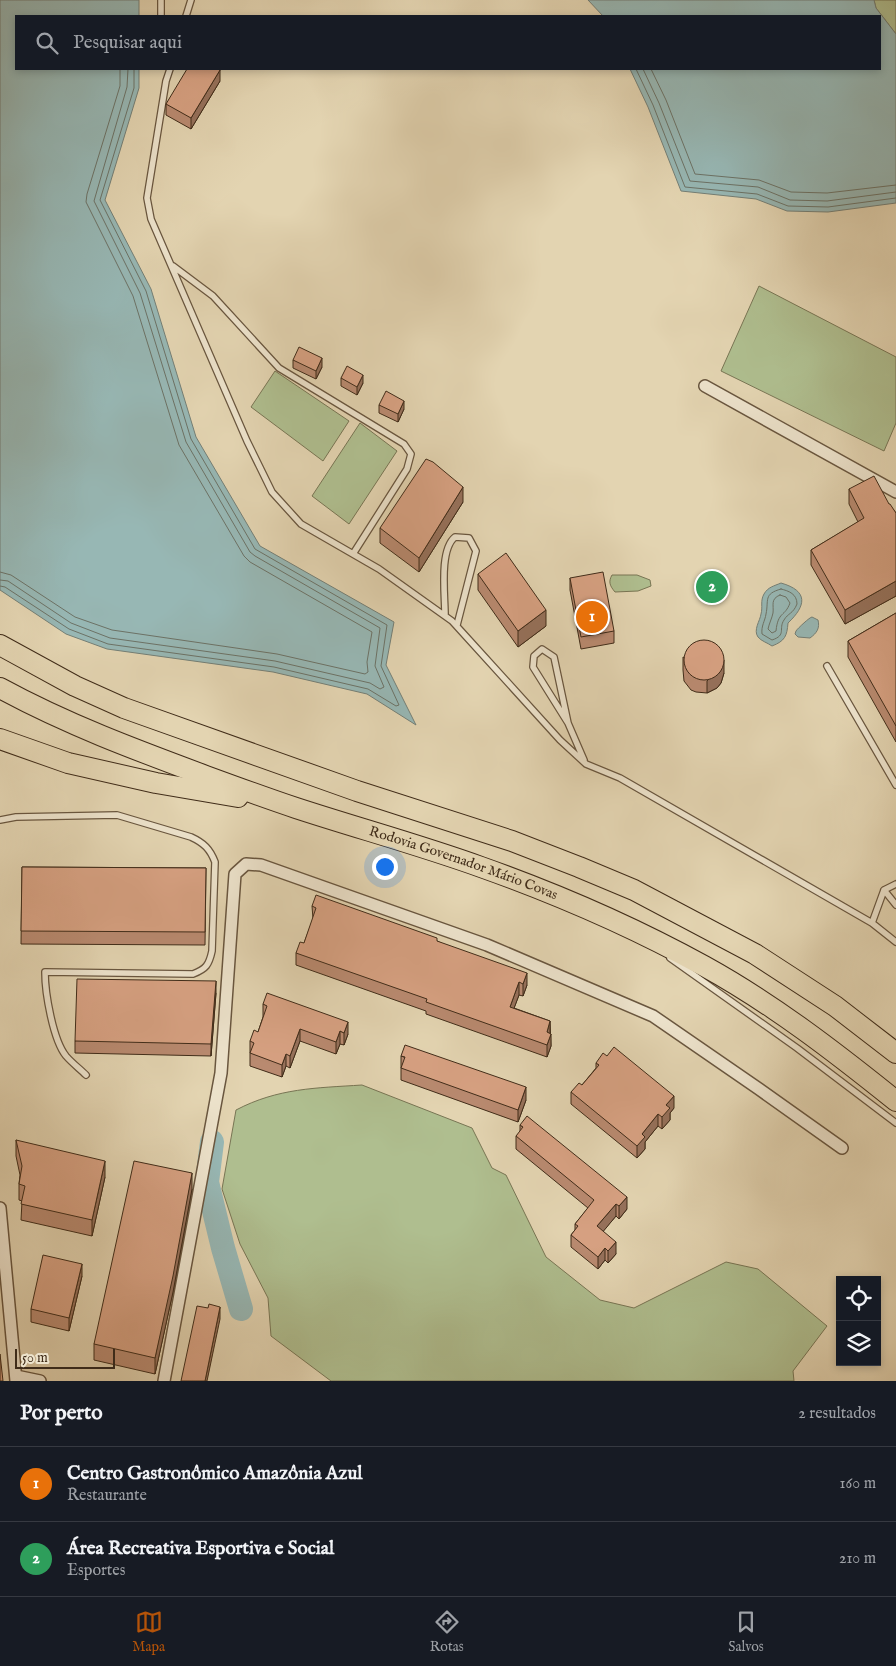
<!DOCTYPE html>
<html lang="pt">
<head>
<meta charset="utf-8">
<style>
  body { margin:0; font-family:"IM FELL English",serif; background:#20242c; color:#f1f3f6 }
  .controls { position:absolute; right:15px; bottom:15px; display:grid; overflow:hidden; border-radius:0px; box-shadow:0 2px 8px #0003 }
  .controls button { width:45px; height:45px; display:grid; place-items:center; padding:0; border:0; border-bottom:1px solid #363941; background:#171b24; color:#f1f3f6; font:25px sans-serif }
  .scale { position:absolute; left:15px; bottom:12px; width:100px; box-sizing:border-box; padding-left:5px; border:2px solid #402c19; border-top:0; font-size:14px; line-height:18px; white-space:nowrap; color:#402c19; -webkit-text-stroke:4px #ede3cc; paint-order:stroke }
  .you { position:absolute; left:384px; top:866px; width:18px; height:18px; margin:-12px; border:4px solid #fff; border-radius:50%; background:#1a73e8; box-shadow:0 0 0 8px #1a73e833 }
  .badge { display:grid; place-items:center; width:32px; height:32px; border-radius:50%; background:#b45309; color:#fff; font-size:16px; font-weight:700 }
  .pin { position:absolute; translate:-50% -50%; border:2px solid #fff; box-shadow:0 1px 5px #0006 }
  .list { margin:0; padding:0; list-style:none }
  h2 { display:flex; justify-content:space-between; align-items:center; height:65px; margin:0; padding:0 20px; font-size:21px }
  h2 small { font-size:16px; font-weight:400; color:#9ea1a6 }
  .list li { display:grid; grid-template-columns:32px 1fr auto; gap:15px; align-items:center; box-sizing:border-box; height:75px; padding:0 20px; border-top:1px solid #363941 }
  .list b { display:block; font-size:19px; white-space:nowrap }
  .list p { margin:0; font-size:16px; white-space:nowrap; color:#9ea1a6 }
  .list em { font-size:16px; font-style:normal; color:#9ea1a6 }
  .icon { flex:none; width:28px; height:28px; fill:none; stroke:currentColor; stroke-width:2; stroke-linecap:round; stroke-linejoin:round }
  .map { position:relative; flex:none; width:896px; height:1381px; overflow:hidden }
  .search { position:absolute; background:#171b24; box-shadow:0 2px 8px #0003; left:15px; right:15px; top:15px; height:55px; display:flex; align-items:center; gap:12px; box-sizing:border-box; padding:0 18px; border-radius:0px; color:#9ea1a6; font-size:19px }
  .sheet { height:215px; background:#171b24 }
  nav { display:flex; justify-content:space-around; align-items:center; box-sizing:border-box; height:70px; border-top:1px solid #363941; background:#171b24; font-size:14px; color:#9ea1a6 }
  nav a { display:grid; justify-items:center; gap:2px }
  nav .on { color:#b45309 }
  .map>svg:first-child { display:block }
  .green { fill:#afbe8f; stroke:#787554 }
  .water { fill:#97b7b4; stroke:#747f76 }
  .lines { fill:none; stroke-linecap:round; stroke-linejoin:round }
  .shore { stroke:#6c7266; stroke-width:1 }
  .river { stroke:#97b7b4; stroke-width:24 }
  .lane-casing { stroke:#69563f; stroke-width:8 }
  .street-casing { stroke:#69563f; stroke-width:14 }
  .highway-casing { stroke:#402c19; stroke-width:22 }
  .lane { stroke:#ede3cc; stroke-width:5.5 }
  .street { stroke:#ede3cc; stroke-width:11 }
  .highway { stroke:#e3d4b1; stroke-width:20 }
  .wall { fill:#b98a70; stroke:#402c19 }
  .shaded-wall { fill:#96715b; stroke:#402c19 }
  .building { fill:#d7a182; stroke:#402c19 }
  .labels { text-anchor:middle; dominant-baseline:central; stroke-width:4; stroke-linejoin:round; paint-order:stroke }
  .street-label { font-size:14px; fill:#402c19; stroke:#ede3cc }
</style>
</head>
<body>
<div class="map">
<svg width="896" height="1381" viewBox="0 0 896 1381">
  <rect width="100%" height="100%" fill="#e3d4b1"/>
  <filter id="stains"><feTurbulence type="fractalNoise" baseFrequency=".004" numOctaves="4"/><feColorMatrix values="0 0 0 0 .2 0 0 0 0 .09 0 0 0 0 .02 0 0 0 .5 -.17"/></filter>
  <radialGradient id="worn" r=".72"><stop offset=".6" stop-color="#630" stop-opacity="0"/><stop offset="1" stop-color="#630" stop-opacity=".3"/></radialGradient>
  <path class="green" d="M 874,0 L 896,0 L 896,34 L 876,8 Z
    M 759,286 L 896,357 L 896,423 L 884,451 L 721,371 Z
    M 275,371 L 349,421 L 323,461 L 251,407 Z
    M 360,423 L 397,451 L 349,524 L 312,496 Z
    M 612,575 L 637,575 L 650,580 L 651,586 L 638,591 L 615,592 C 610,586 608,582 612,575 Z
    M 362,1085 L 472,1128 L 492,1168 L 506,1175 L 546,1257 L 600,1300 L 634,1308 L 726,1262 L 758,1269 L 827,1326 L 793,1371 L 794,1381 L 331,1381 L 271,1336 L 268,1298 L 240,1244 L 222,1189 L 236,1110 C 278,1088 316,1088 362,1085 Z"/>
  <path class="water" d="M 0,0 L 139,0 L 139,16 L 16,16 L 16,69 L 139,69 L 139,88 L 105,200 L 151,289 L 196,437 L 260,546 L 394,622 L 386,665 L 416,725 L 367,694 L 273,672 L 107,649 L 66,634 L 0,590 Z
    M 588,0 L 874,0 L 876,8 L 896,34 L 896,203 L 828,212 L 787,211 L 756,199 L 681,191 L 648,107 L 630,69 L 880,69 L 880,16 L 603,16 Z
    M 781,583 C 809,591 806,606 788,623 C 787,636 785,641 772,646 C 768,643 761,641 758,637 C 753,630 760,621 761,614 C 763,607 760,601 764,594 C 768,587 774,586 781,583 Z
    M 812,617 L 818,620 C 820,628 817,633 810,638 L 798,637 L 795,634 L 796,631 C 798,628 810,617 812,617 Z"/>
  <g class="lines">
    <path class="shore" d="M 636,69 L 653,105 L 685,187 L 757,194 L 788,206 L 828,207 L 896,198
      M 643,69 L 659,103 L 690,181 L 758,187 L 790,200 L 827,201 L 896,192
      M 651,69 L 666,100 L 695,174 L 759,180 L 791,192 L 827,193 L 896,185
      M 0,572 L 11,575 L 75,617 L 112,630 L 277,654 L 365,674 L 368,672 L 367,662 L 372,632 L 250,562 L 244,556 L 179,445 L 133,296 L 86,202 L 87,194 L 120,86 L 120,69
      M 0,580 L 8,581 L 71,623 L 110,638 L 275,661 L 370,683 L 380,689 L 384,687 L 375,666 L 380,628 L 255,556 L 250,552 L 186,442 L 140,293 L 94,201 L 127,87 L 128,69
      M 0,586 L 5,587 L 69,629 L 108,644 L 274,667 L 368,689 L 396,706 L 399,705 L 381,666 L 387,625 L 255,549 L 191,439 L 146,291 L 100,200 L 134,88 L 134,69
      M 781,589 C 789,591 797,594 797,604 C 793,614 788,613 784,620 C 778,629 787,635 772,640 L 762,634 C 761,626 765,621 766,614 C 769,600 763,594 781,589 Z
      M 780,595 L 786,597 L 790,603 C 785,617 778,611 776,631 L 772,633 L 768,629 C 769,624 772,618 773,613 C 774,605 770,599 780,595 Z"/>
    <path class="river" d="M 212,1142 L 207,1182 L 223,1248 L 241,1309"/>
    <defs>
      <path id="lane" d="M 161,16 L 161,0
        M 186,16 L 191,0
        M 170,69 L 166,81 L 147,198 L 151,219 L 247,441 L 272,492 L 301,524 L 379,569 L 452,621 L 560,740 L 586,764 L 620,778 L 872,923 L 896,942
        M 173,266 L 213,296 L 279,368 L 404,444 L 411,454 L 407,469 L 353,554
        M 445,615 C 445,595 439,550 455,537 L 469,538 L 476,551 L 457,625
        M 827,666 L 896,785
        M 568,723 L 533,667 L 534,656 L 542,649 L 554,657 L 568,723 L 584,760
        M 0,820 L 16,817 L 117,815 L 191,837 C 204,843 210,849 215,862 L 212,951 C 209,965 206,969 193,974 L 45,972 C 45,993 53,1040 66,1056 C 72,1063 80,1069 86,1075
        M 884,890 L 896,905
        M 872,923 L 884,890 L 896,884
        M 670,958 L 797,1048 L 896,1123"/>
      <path id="street" d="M 705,386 L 896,492
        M 0,1208 L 16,1381
        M 16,1376 L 40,1381
        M 164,1381 L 221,1073 L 235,874 L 246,864 L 261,865 L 487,945 L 653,1016 L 759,1089 L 842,1148"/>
      <g id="highway">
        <path d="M 0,645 L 75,686 L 124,708 L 357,791 L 512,841 L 579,867 L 634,890 L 755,954 L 835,1006 L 896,1053"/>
        <path id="s1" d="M 0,688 C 66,724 136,750 206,776 C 236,787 266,798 296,808 C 357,828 420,845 481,867 C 557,894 633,927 704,966 C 773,1004 835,1052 896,1101"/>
        <path d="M 0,739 L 68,763 L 156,783 L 238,797"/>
      </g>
    </defs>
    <use href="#lane" class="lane-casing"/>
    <use href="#street" class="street-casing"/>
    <use href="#highway" class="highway-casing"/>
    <use href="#lane" class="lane"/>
    <use href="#street" class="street"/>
    <use href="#highway" class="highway"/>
  </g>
  <path class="wall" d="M 220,81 L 191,129 L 166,115 L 166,104 Z
    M 293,360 L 322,367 L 316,379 L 293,368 Z
    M 341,378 L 363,383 L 357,395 L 341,386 Z
    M 379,405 L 404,409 L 398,422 L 379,413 Z
    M 849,489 L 889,504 L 896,513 L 896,596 L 845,624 L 811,565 L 811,550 L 858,522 L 849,504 Z
    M 463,502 L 419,572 L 380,543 L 380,528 Z
    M 478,574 L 546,626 L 518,647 L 478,590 Z
    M 570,578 L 614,631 L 614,643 L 581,649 L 570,590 Z
    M 896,613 L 896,742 L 848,657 L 848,641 Z
    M 683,657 L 724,673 L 721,683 L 717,688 L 707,693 L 696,692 L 691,690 L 684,681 L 683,670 Z
    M 22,867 L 206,868 L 205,945 L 21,944 Z
    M 312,906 L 437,941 L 527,985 L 523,996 L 519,995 L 514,1008 L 550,1021 L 551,1046 L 547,1057 L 426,1014 L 426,1011 L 296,965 L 296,953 L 304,943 L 313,919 Z
    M 216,993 L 211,1056 L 75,1053 L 75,1041 Z
    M 263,1004 L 348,1034 L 344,1045 L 340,1044 L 336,1054 L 300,1041 L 290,1068 L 286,1066 L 282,1077 L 250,1066 L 250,1041 L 258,1032 L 263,1017 Z
    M 401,1056 L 526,1100 L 518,1122 L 401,1080 Z
    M 596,1063 L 674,1108 L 670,1113 L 670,1120 L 662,1129 L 658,1126 L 645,1142 L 645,1149 L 637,1158 L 571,1104 L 571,1092 L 582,1085 L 596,1068 Z
    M 520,1125 L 627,1209 L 619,1219 L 616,1216 L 603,1231 L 616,1254 L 608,1263 L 605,1260 L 598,1269 L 571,1247 L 571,1235 L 575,1230 L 575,1224 L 588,1208 L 516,1149 L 516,1136 L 520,1132 Z
    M 16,1140 L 105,1177 L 92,1236 L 21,1220 L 22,1201 L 19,1200 L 19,1184 L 20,1175 L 16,1156 Z
    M 192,1189 L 173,1292 L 155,1374 L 94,1360 L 94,1344 Z
    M 82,1276 L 69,1331 L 31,1322 L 31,1309 Z"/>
  <path class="shaded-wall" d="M 220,70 L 220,81 L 191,129 L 191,118 Z
    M 322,358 L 322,367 L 316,379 L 316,371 Z
    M 363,375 L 363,383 L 357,395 L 357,387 Z
    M 404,401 L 404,409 L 398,422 L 398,414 Z
    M 463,487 L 463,502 L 419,572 L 419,558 Z
    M 896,581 L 896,596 L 845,624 L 845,610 Z
    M 546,610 L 546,626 L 518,647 L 518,631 Z
    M 724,660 L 724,673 L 721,683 L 717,688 L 707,693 L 707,681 Z
    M 527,973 L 527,985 L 523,996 L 523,984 Z
    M 216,981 L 216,993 L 211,1056 L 211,1044 Z
    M 519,982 L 519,995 L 510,1019 L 510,1007 Z
    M 550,1021 L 550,1034 L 547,1032 Z
    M 348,1022 L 348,1034 L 344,1045 L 344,1033 Z
    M 300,1029 L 300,1041 L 290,1068 L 290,1056 Z
    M 340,1031 L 340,1044 L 336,1054 L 336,1042 Z
    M 551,1034 L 551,1046 L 547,1057 L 547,1045 Z
    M 286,1054 L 286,1066 L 282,1077 L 282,1065 Z
    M 526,1087 L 526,1100 L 518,1122 L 518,1110 Z
    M 674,1096 L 674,1108 L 670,1113 L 670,1120 L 662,1129 L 662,1117 L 666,1105 Z
    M 658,1114 L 658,1126 L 645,1142 L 645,1149 L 637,1158 L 637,1146 L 642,1134 Z
    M 105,1161 L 105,1177 L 92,1236 L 92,1220 Z
    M 192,1173 L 192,1189 L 173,1292 L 155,1374 L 155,1358 Z
    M 627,1197 L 627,1209 L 619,1219 L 619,1206 Z
    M 616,1204 L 616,1216 L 597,1239 L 597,1226 Z
    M 616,1242 L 616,1254 L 608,1263 L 608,1251 Z
    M 605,1248 L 605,1260 L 598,1269 L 598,1257 Z
    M 82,1264 L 82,1276 L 69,1331 L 69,1318 Z
    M 220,1307 L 220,1319 L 207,1381 L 205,1381 Z"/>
  <path class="building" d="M 187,69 L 218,69 L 220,70 L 191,118 L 166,104 Z
    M 299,347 L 322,358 L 316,371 L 293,360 Z
    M 347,366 L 363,375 L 357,387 L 341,378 Z
    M 386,391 L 404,401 L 398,414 L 379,405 Z
    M 426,459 L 433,462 L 463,487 L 419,558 L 380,528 Z
    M 874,476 L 889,504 L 890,504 L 896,513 L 896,581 L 845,610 L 811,550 L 864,518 L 849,489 Z
    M 506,553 L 546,610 L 518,631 L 478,574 Z
    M 603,572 L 614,631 L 581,637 L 570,578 Z
    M 896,613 L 896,726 L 848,641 Z
    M684 660a20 20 0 1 1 40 0a20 20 0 1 1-40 0Z
    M 22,867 L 206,868 L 205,932 L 21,931 Z
    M 316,895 L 437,938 L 437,941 L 527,973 L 523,984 L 519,982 L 510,1007 L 550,1021 L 547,1032 L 551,1034 L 547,1045 L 426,1002 L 427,999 L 296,953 L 300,942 L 304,943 L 316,908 L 312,906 Z
    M 77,979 L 216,981 L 211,1044 L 75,1041 Z
    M 267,993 L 348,1022 L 344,1033 L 340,1031 L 336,1042 L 300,1029 L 290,1056 L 286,1054 L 282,1065 L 250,1053 L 254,1043 L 250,1041 L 254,1030 L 258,1032 L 267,1006 L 263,1004 Z
    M 405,1045 L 526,1087 L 518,1110 L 401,1068 L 405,1057 L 401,1056 Z
    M 614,1047 L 674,1096 L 666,1105 L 670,1108 L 662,1117 L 658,1114 L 642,1134 L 645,1137 L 637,1146 L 571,1092 L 579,1083 L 582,1085 L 599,1065 L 596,1063 L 603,1053 L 607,1056 Z
    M 527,1116 L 627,1197 L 619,1206 L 616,1204 L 597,1226 L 616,1242 L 608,1251 L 605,1248 L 598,1257 L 571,1235 L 578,1226 L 575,1224 L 594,1200 L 516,1136 L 523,1127 L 520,1125 Z
    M 16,1140 L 105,1161 L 92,1220 L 21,1204 L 25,1186 L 19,1184 L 22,1166 Z
    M 134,1161 L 192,1173 L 173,1276 L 155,1358 L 94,1344 Z
    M 43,1255 L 82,1264 L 69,1318 L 31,1309 Z
    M 209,1304 L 220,1307 L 205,1381 L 181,1381 L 197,1306 L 208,1308 Z
    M 0,1354 L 3,1381 L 0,1381 Z"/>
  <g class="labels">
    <g class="street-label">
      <text stroke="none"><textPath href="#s1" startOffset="496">Rodovia Governador Mário Covas</textPath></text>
    </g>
  </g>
  <rect width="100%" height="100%" filter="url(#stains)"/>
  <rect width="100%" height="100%" fill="url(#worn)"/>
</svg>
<div class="controls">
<button><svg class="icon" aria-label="locate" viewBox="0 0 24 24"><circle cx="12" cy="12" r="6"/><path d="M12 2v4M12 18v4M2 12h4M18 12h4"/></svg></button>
<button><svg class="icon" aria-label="layers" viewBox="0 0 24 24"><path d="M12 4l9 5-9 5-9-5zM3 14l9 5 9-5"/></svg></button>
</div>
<div class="scale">50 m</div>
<div class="you"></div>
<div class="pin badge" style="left:592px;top:617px;background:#e8710a">1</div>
<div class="pin badge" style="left:712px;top:587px;background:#2e9e5b">2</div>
<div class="search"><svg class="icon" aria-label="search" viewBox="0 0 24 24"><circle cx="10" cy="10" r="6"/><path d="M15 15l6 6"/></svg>Pesquisar aqui</div>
</div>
<section class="sheet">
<h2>Por perto<small>2 resultados</small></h2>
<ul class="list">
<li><span class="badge" style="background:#e8710a">1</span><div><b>Centro Gastronômico Amazônia Azul</b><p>Restaurante</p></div><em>160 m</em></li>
<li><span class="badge" style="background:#2e9e5b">2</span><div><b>Área Recreativa Esportiva e Social</b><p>Esportes</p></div><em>210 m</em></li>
</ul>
</section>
<nav>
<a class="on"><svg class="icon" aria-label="map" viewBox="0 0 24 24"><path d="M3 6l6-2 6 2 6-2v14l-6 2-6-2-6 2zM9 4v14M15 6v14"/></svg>Mapa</a>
<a><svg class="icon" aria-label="directions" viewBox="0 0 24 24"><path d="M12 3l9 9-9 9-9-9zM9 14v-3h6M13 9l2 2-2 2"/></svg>Rotas</a>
<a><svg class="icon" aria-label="saved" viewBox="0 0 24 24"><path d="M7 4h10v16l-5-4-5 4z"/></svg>Salvos</a>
</nav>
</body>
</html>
